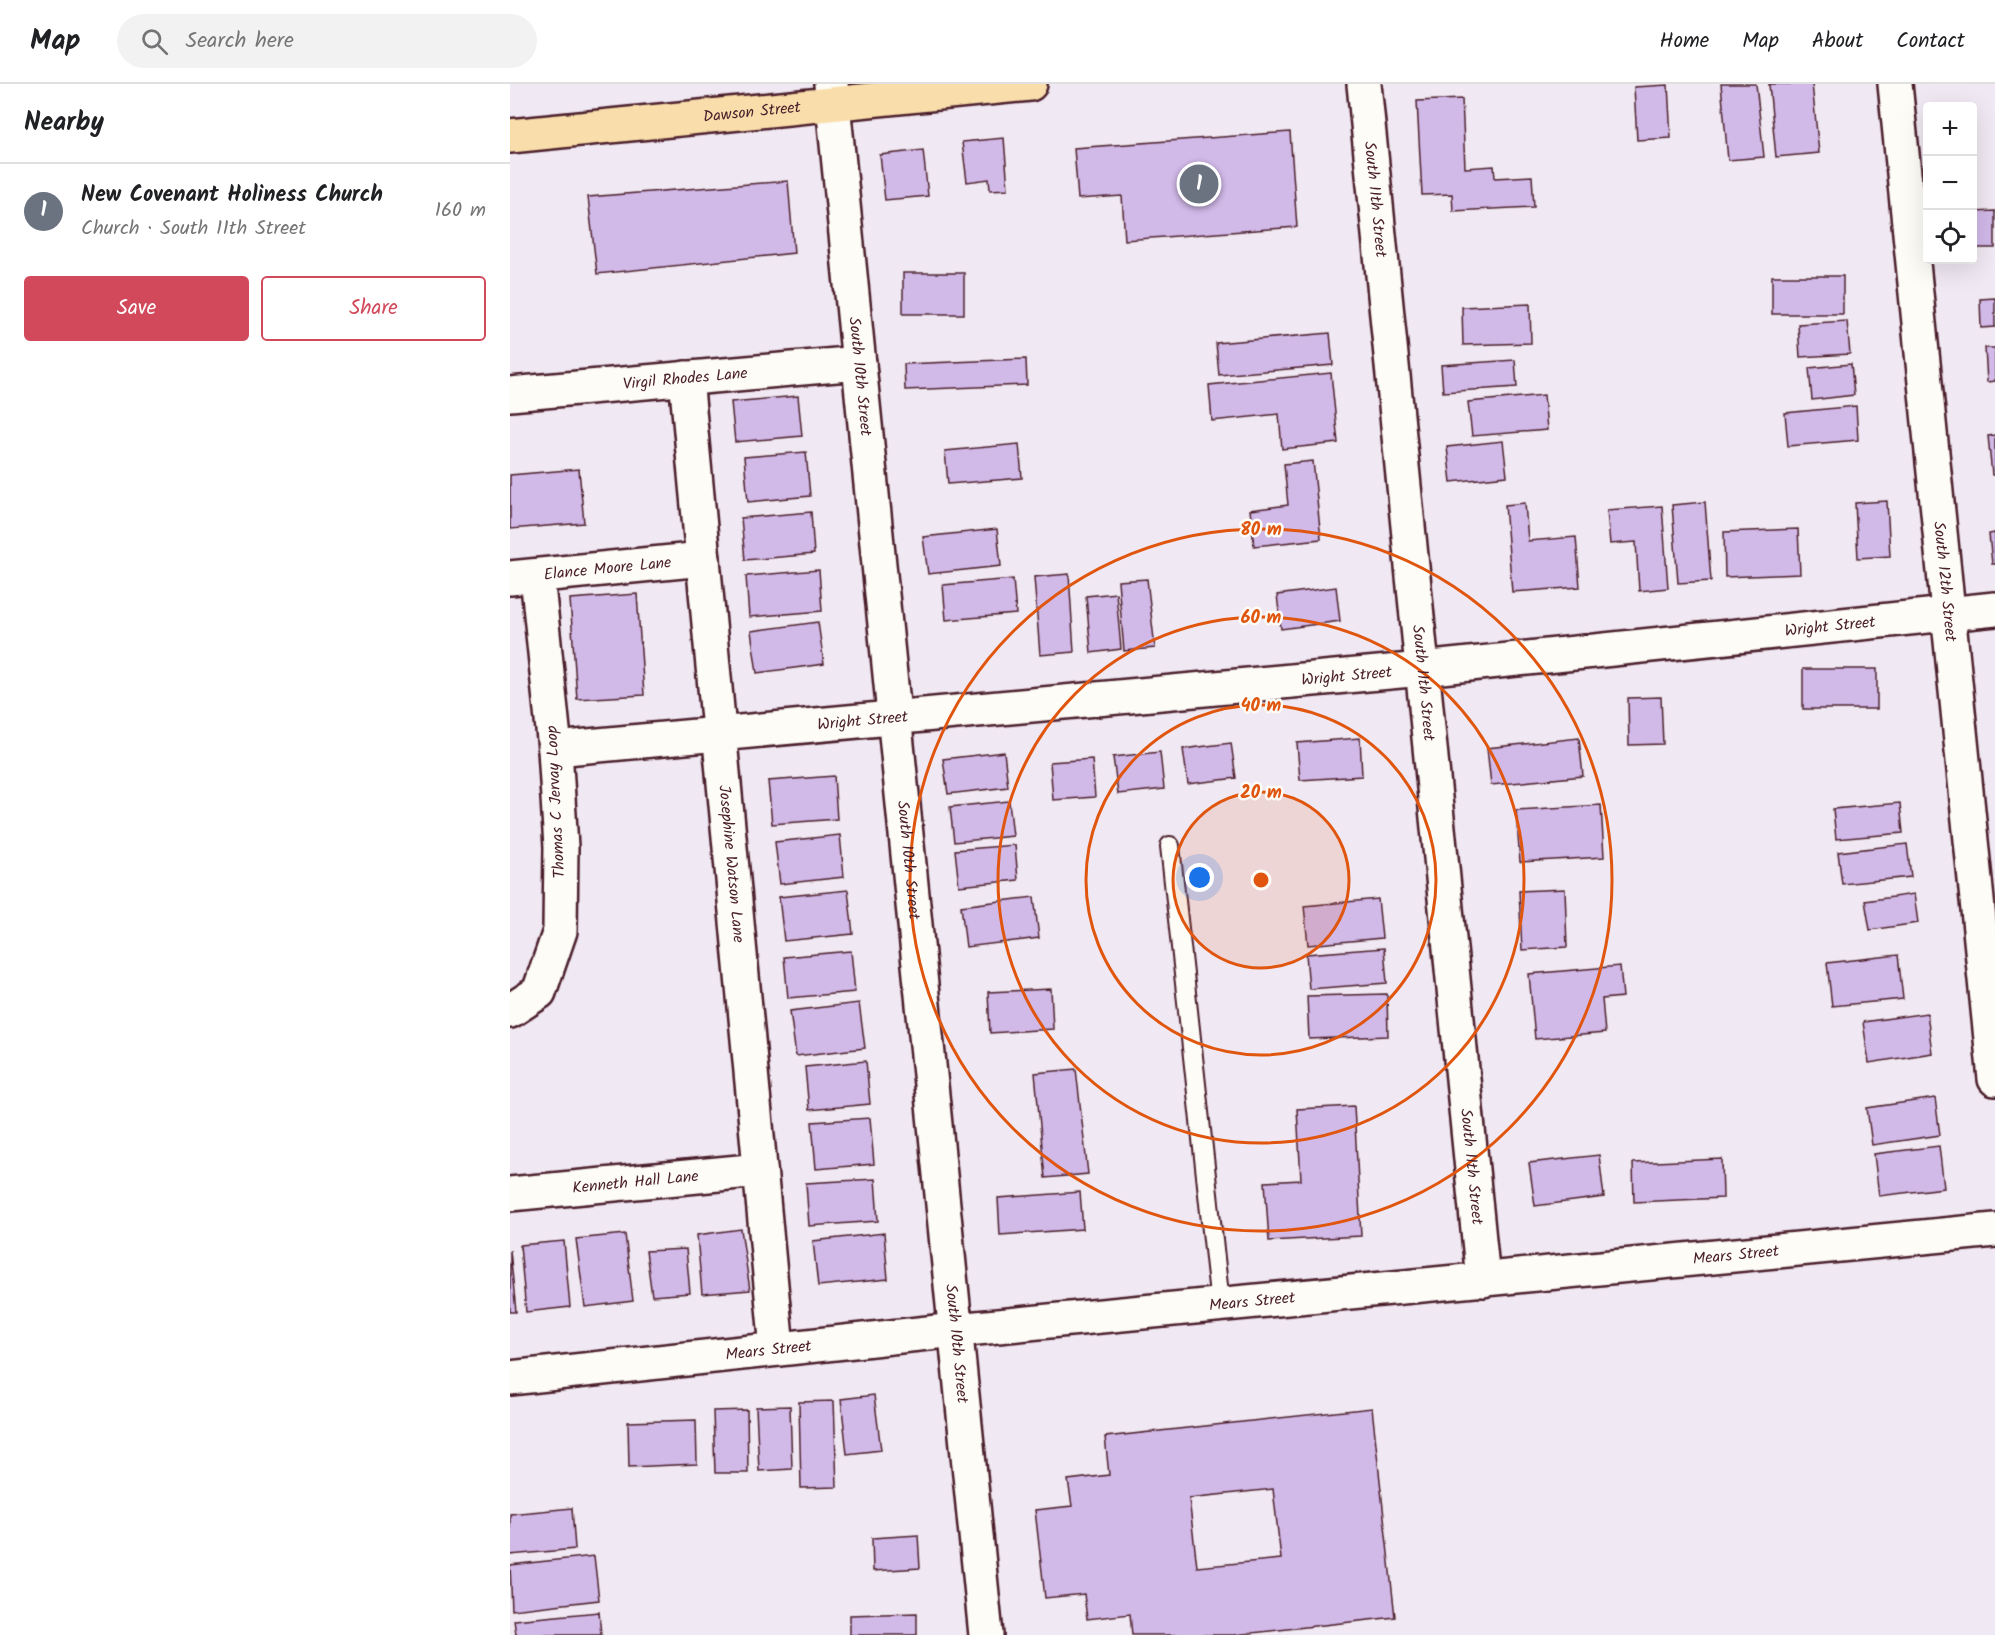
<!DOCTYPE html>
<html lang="en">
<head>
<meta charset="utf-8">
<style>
  body { margin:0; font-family:Kalam,sans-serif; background:#f2f2f2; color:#202124 }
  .controls { position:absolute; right:18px; top:18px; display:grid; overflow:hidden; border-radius:6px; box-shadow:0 6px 24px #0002 }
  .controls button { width:54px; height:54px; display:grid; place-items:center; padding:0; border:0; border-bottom:2px solid #e0e0e0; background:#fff; color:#202124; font:30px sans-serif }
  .you { position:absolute; left:690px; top:794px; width:21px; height:21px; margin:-15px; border:4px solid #fff; border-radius:50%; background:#1a73e8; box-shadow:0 0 0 9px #1a73e833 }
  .badge { display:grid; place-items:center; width:39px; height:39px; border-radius:50%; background:#d1495b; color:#fff; font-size:20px; font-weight:700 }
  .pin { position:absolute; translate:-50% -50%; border:3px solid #fff; box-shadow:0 2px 6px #0006 }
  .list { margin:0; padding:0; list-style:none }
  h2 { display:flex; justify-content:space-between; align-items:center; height:78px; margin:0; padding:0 24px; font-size:26px }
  h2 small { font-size:20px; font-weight:400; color:#757577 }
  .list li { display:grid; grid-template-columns:39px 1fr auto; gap:18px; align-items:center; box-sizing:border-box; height:96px; padding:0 24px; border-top:2px solid #e0e0e0 }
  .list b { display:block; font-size:22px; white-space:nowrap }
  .list p { margin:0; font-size:20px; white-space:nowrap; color:#757577 }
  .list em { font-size:20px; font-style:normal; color:#757577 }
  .actions { display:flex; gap:12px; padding:18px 24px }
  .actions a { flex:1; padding:14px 0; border:2px solid #d1495b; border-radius:6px; text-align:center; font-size:21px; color:#d1495b }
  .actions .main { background:#d1495b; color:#fff }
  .icon { flex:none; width:33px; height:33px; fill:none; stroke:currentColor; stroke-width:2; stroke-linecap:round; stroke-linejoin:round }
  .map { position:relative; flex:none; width:1485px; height:1551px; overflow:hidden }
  header { display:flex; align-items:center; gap:36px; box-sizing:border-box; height:84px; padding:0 30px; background:#fff; border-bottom:2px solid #e0e0e0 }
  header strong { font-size:28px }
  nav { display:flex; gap:33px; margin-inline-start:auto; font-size:21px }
  .search { width:420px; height:54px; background:#f2f2f2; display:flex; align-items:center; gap:15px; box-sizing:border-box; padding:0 21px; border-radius:33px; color:#757577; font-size:22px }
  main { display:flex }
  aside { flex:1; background:#fff }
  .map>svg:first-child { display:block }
  .building { fill:#d1b9e8; stroke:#4a1f2b; stroke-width:1.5; fill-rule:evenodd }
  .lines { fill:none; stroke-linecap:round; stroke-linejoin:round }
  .service-casing { stroke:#4a1f2b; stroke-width:22 }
  .minor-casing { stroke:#4a1f2b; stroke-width:38 }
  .primary-casing { stroke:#4a1f2b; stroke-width:38 }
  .service { stroke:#fdfcf7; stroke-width:18 }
  .minor { stroke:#fdfcf7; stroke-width:33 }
  .primary { stroke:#f9deab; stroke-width:33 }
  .ring { fill:none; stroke:#e0560e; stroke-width:3 }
  .labels { text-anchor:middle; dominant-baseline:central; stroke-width:5; stroke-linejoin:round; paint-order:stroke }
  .street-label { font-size:16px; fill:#4a1f2b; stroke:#fdfcf7 }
  .centre { fill:#e0560e; stroke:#fdfcf7; stroke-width:3 }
  .ring-label { font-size:18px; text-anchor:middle; font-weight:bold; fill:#e0560e; stroke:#fdfcf7; stroke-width:5; stroke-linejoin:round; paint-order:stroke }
</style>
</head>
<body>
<header>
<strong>Map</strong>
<div class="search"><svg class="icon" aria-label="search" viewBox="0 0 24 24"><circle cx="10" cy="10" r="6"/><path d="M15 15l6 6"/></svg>Search here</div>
<nav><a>Home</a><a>Map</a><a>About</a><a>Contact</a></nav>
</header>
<main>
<aside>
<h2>Nearby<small></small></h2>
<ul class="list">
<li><span class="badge" style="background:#6b7280">1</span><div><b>New Covenant Holiness Church</b><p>Church · South 11th Street</p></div><em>160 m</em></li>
</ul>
<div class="actions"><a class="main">Save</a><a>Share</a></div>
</aside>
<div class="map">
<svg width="1485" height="1551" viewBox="0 0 1485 1551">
  <rect width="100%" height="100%" fill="#f0e8f2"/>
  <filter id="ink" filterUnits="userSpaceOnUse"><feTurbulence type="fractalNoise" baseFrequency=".0167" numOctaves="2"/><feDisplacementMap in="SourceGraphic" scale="12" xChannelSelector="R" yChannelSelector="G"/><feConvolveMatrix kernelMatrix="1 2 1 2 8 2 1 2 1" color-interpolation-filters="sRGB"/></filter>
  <g filter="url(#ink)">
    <path class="building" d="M 1211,0 L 1246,0 L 1254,73 L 1218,76 Z
      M 1259,0 L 1302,0 L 1309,69 L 1266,73 Z
      M 1158,1 L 1161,54 L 1127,56 L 1124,3 Z
      M 952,15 L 955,84 L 984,82 L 985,94 L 1022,92 L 1024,123 L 943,127 L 942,110 L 912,111 L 907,17 Z
      M 780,48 L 787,143 L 615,156 L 612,112 L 568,115 L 564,64 Z
      M 494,54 L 498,105 L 480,106 L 479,95 L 457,98 L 452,58 Z
      M 413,66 L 418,112 L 375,116 L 370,71 Z
      M 278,97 L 284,169 L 87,190 L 78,113 Z
      M 1485,127 L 1485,164 L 1462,164 L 1462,128 Z
      M 393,189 L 454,189 L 454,230 L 393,230 Z
      M 1262,192 L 1333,192 L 1333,230 L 1262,230 Z
      M 1485,214 L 1485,243 L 1471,244 L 1470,215 Z
      M 1020,220 L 1021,259 L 953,261 L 952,223 Z
      M 1337,237 L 1340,270 L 1290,273 L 1288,240 Z
      M 820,249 L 823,281 L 709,291 L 706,259 Z
      M 1475,264 L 1485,264 L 1485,297 L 1477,298 Z
      M 516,275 L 517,301 L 395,306 L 394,280 Z
      M 1005,276 L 1007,303 L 933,308 L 931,281 Z
      M 1341,280 L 1344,311 L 1302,316 L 1299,284 Z
      M 821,289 L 828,359 L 772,365 L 769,330 L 702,337 L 699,301 Z
      M 1034,311 L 1037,346 L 962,352 L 958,318 Z
      M 288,312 L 292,352 L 225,358 L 221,318 Z
      M 1346,322 L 1348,356 L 1278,362 L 1275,329 Z
      M 1485,351 L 1485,391 L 1482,391 L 1478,352 Z
      M 993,357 L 997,392 L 941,398 L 937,363 Z
      M 509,360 L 512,394 L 438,400 L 435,367 Z
      M 296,368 L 300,412 L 238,418 L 234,373 Z
      M 803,377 L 811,455 L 744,462 L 740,426 L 778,421 L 774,380 Z
      M 69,385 L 74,439 L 0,445 L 0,391 Z
      M 1377,417 L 1380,472 L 1348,474 L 1345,419 Z
      M 1195,418 L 1201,497 L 1168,499 L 1162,421 Z
      M 1015,419 L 1018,457 L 1066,453 L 1070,503 L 1002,508 L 995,421 Z
      M 1152,422 L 1158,504 L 1129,507 L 1126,458 L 1100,460 L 1097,426 Z
      M 301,428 L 304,470 L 235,476 L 231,434 Z
      M 487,445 L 491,482 L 418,490 L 413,453 Z
      M 1288,445 L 1290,490 L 1215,493 L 1214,448 Z
      M 1485,449 L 1485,480 L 1482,480 L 1479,450 Z
      M 309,486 L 312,527 L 239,533 L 236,492 Z
      M 559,490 L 564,568 L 530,571 L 524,493 Z
      M 503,495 L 506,530 L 436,536 L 433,501 Z
      M 637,495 L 645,564 L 614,567 L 608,497 Z
      M 826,503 L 830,537 L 771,545 L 767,511 Z
      M 606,509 L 611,565 L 581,569 L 576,512 Z
      M 127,510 L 134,611 L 67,615 L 60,515 Z
      M 308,538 L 314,580 L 247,589 L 241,547 Z
      M 1293,585 L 1367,585 L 1367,625 L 1293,625 Z
      M 1151,613 L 1153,660 L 1119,661 L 1118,614 Z
      M 850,654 L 852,692 L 790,696 L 787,659 Z
      M 1069,654 L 1073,692 L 981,701 L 977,664 Z
      M 721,659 L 726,694 L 678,700 L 673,665 Z
      M 494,668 L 498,703 L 438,710 L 433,675 Z
      M 650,668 L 654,705 L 608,710 L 603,673 Z
      M 582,675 L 585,713 L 543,716 L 540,678 Z
      M 324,692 L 327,735 L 262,740 L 258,697 Z
      M 499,717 L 503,752 L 444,758 L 440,723 Z
      M 1390,719 L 1393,749 L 1326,755 L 1323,725 Z
      M 1091,721 L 1094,773 L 1010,778 L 1006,726 Z
      M 330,751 L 334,793 L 270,800 L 265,758 Z
      M 1397,760 L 1401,793 L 1332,800 L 1328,768 Z
      M 505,761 L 508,796 L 449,802 L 445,766 Z
      M 1055,805 L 1057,863 L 1012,866 L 1009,807 Z
      M 338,806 L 343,850 L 274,857 L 269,813 Z
      M 1404,810 L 1408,839 L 1360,846 L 1355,817 Z
      M 524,813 L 529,854 L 456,863 L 451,822 Z
      M 868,815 L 872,854 L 798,861 L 794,822 Z
      M 874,864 L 877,899 L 799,905 L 796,870 Z
      M 341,867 L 345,908 L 278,914 L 274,873 Z
      M 1388,871 L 1393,915 L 1322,922 L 1317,879 Z
      M 1110,882 L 1113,913 L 1092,915 L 1095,949 L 1025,955 L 1019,890 Z
      M 541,905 L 543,945 L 480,949 L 478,908 Z
      M 877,910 L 878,952 L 799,955 L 797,912 Z
      M 349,919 L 355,964 L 286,972 L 280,927 Z
      M 1417,929 L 1422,969 L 1359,979 L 1353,938 Z
      M 356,977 L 360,1020 L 299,1026 L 295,983 Z
      M 566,985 L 578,1090 L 535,1094 L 525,989 Z
      M 1425,1014 L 1430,1051 L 1362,1061 L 1357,1024 Z
      M 844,1022 L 851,1152 L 759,1157 L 755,1098 L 791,1096 L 787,1025 Z
      M 360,1034 L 364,1080 L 306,1085 L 302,1038 Z
      M 1429,1062 L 1434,1104 L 1369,1112 L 1364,1070 Z
      M 1089,1071 L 1094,1113 L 1025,1122 L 1019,1079 Z
      M 1212,1075 L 1213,1114 L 1124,1118 L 1123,1079 Z
      M 365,1095 L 368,1137 L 299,1142 L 296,1099 Z
      M 570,1108 L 573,1145 L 490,1151 L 488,1114 Z
      M 231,1145 L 240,1206 L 192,1210 L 187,1151 Z
      M 374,1149 L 378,1195 L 308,1202 L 303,1157 Z
      M 115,1150 L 123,1217 L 75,1223 L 66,1155 Z
      M 54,1157 L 60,1223 L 16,1228 L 10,1161 Z
      M 176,1165 L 180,1209 L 142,1212 L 136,1167 Z
      M 0,1166 L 6,1228 L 0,1228 Z
      M 364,1311 L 371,1366 L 337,1370 L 331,1315 Z
      M 324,1317 L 327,1403 L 291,1404 L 289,1318 Z
      M 280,1322 L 282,1385 L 249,1387 L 246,1323 Z
      M 862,1324 L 885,1533 L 724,1551 L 622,1551 L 620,1530 L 577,1535 L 574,1510 L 535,1514 L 525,1426 L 562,1422 L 558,1396 L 599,1391 L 595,1353 ZM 763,1405 L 771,1475 L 687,1483 L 679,1414 Z
      M 237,1326 L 238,1389 L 205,1389 L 203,1327 Z
      M 186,1336 L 187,1380 L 119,1383 L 118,1338 Z
      M 62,1424 L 65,1465 L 0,1471 L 0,1430 Z
      M 408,1451 L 410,1484 L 363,1487 L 362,1454 Z
      M 84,1472 L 89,1516 L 2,1526 L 0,1481 Z
      M 89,1528 L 91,1551 L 6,1551 L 4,1536 Z
      M 407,1529 L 407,1551 L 340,1551 L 340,1531 Z"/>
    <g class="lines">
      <defs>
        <path id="service" d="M 660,762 L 710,1220"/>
        <g id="minor">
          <path id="s1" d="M 321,0 L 476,1551"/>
          <path id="s2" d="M 854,0 L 973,1196"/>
          <path id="s3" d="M 1385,0 L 1485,995"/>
          <path id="s4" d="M 176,294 L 267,1265"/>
          <path id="s5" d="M 0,310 L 349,279"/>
          <path id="s6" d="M 0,494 L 193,475"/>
          <path id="s7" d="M 45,665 L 912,585 L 1485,525"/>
          <path d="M 0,927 L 29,908 L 50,847 L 51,763 L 45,665 L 27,492"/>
          <path id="s8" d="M 0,1110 L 250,1086"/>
          <path id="s9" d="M 0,1294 L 446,1246 L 1485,1146"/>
        </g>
        <g id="primary">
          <path id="s10" d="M 0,52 L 520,0"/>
        </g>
      </defs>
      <use href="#service" class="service-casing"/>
      <use href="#minor" class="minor-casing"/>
      <use href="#primary" class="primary-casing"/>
      <use href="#service" class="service"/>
      <use href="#minor" class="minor"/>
      <use href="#primary" class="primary"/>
    </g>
  </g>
  <circle cx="751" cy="796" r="88" fill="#e0560e" fill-opacity=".12"/>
  <g class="ring">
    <circle cx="751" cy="796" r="88"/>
    <circle cx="751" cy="796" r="175"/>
    <circle cx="751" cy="796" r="263"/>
    <circle cx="751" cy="796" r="351"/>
  </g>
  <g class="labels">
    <g class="street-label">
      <text stroke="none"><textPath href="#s10" startOffset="243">Dawson Street</textPath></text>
      <text stroke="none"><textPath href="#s2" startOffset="116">South 11th Street</textPath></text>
      <text stroke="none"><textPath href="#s1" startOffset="294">South 10th Street</textPath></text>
      <text stroke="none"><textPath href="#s5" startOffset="176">Virgil Rhodes Lane</textPath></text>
      <text stroke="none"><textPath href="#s6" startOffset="98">Elance Moore Lane</textPath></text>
      <text stroke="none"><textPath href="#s3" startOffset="500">South 12th Street</textPath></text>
      <text stroke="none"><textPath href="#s7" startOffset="1281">Wright Street</textPath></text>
      <text stroke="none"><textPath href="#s7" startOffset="795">Wright Street</textPath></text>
      <text stroke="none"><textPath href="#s2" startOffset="602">South 11th Street</textPath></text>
      <text stroke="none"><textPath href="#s7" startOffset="309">Wright Street</textPath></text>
      <text transform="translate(46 718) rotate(-93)">Thomas C Jervay Loop</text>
      <text stroke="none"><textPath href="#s1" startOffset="780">South 10th Street</textPath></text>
      <text stroke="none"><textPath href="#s4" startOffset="488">Josephine Watson Lane</textPath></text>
      <text stroke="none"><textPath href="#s2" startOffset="1088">South 11th Street</textPath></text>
      <text stroke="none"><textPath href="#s8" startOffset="126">Kenneth Hall Lane</textPath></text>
      <text stroke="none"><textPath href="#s9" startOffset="1232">Mears Street</textPath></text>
      <text stroke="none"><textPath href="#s9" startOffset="746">Mears Street</textPath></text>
      <text stroke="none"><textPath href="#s1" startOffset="1266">South 10th Street</textPath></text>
      <text stroke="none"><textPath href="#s9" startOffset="260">Mears Street</textPath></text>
    </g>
  </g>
  <circle cx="751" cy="796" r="9" class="centre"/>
  <g class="ring-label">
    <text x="751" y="451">80 m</text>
    <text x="751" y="539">60 m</text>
    <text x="751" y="627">40 m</text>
    <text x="751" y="714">20 m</text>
  </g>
</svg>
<div class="controls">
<button>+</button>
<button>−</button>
<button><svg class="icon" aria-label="locate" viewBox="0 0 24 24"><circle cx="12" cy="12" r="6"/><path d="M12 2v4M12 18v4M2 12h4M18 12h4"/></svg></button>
</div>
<div class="you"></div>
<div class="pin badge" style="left:689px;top:100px;background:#6b7280">1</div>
</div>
</main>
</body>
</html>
